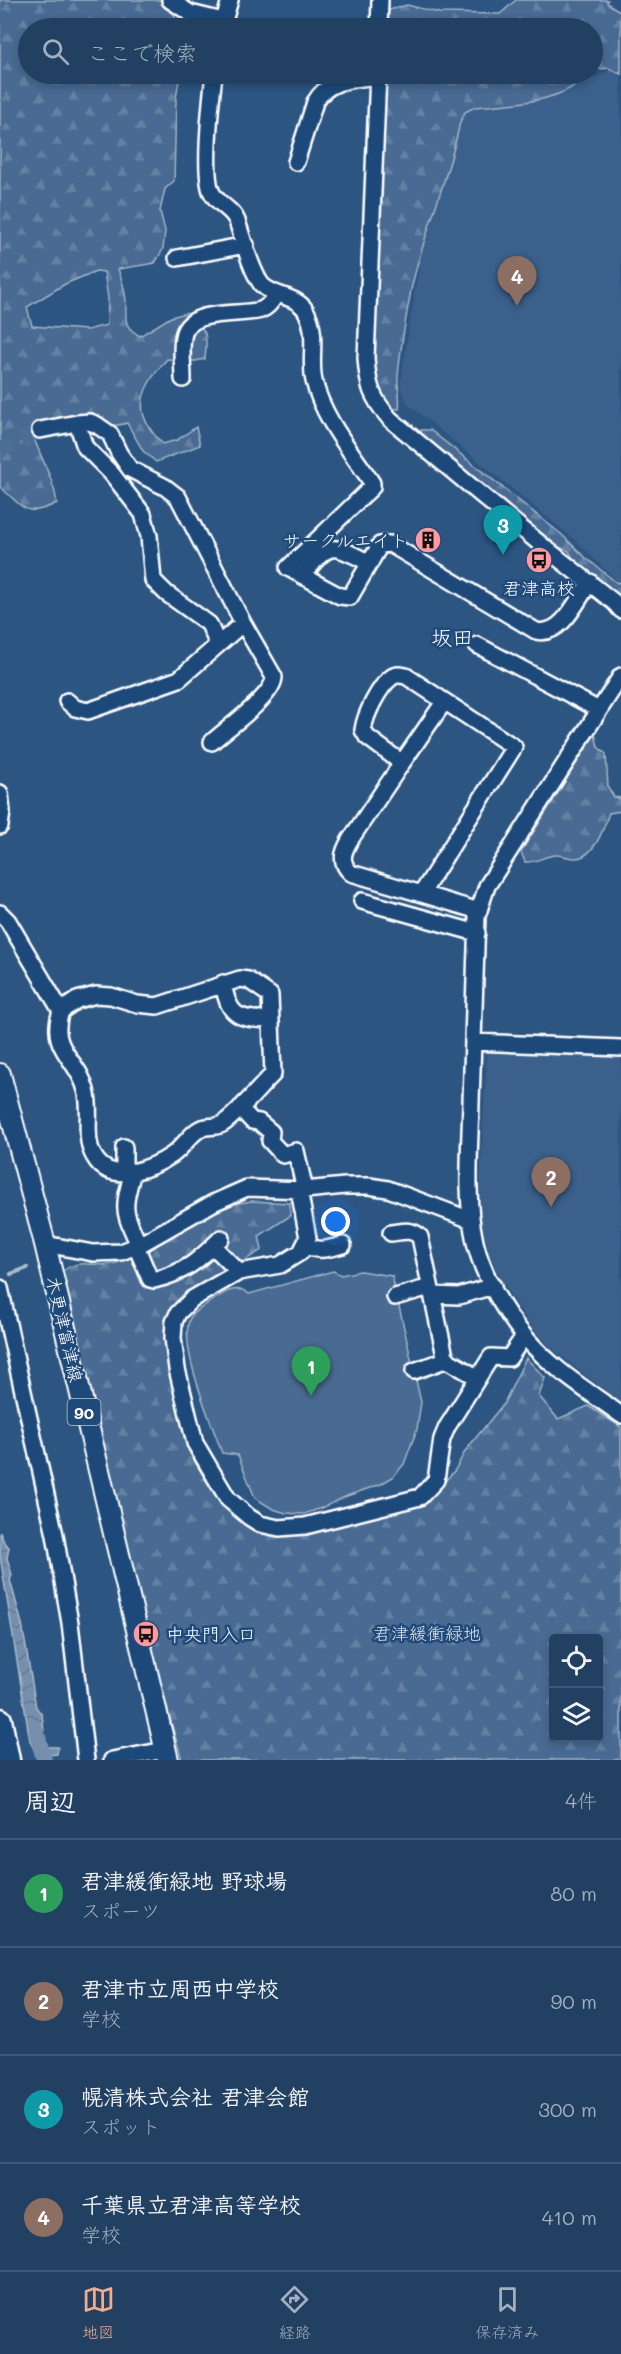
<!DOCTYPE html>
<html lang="ja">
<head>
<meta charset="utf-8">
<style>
  body { margin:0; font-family:Mali,"Klee One",sans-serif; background:#2d4b6b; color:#f1f3f6 }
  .controls { position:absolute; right:18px; bottom:18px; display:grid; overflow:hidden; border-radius:6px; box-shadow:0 3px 9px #0003 }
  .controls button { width:54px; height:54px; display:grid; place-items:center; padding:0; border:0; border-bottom:2px solid #3e5977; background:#214062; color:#f1f3f6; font:30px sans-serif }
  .you { position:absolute; left:336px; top:1222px; width:21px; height:21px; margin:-15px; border:4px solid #fff; border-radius:50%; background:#1a73e8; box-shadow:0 0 0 9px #1a73e833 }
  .badge { display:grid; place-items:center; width:39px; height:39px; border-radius:50%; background:#eead8d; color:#fff; font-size:20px; font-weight:700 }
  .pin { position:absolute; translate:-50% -50px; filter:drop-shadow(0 2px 3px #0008) }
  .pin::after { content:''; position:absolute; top:32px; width:21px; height:18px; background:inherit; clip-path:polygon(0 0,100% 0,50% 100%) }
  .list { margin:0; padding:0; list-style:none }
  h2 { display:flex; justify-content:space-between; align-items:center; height:78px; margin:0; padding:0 24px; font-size:26px }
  h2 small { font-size:20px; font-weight:400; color:#a2afbe }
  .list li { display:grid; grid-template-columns:39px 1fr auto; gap:18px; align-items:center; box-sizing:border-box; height:108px; padding:0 24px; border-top:2px solid #3e5977 }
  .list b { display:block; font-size:22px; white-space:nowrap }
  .list p { margin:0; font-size:20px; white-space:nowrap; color:#a2afbe }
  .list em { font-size:20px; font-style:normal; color:#a2afbe }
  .icon { flex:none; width:33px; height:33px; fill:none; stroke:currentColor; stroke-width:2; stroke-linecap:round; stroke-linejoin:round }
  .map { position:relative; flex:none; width:621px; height:1760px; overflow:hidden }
  .search { position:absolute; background:#214062; box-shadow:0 3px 9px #0003; left:18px; right:18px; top:18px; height:66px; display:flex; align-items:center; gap:15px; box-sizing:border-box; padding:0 21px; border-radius:33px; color:#a2afbe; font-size:22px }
  .sheet { height:510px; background:#214062 }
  nav { display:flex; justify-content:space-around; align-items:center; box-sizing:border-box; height:84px; border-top:2px solid #3e5977; background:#214062; font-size:16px; color:#a2afbe }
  nav a { display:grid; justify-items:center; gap:3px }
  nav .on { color:#eead8d }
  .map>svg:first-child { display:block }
  .built { fill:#3b618b }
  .forest { fill:url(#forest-firs); stroke:#a4b5c8; stroke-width:1.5; fill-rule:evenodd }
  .park { fill:#486b92; stroke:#a4b5c8; stroke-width:1.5 }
  .water { fill:url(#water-waves); stroke:#acbcce; stroke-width:1.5 }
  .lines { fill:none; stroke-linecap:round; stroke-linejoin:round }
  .stream { stroke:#acbcce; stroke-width:4.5 }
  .canal { stroke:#748fad; stroke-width:16 }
  .minor-tunnel { stroke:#4c6e95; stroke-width:15; stroke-dasharray:15 8; stroke-linecap:butt }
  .minor-casing { stroke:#fff; stroke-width:20 }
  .major-casing { stroke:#fff; stroke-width:24 }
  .highway-casing { stroke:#fff; stroke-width:27 }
  .minor { stroke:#1f4a7a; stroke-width:15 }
  .major { stroke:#1f4a7a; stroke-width:20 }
  .highway { stroke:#1f4a7a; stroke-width:22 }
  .labels { text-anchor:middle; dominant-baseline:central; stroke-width:5; stroke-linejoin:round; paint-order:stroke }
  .shield { fill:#1f4a7a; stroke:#bcc9d7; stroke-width:1.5 }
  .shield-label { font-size:16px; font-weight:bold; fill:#fff }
  .poi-label { font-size:18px; fill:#fff; stroke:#1f4a7a; text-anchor:end }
  .street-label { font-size:18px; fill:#fff; stroke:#1f4a7a }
  .park-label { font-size:18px; fill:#dae1e9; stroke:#1f4a7a }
  .quarter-label { font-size:21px; fill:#fff; stroke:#1f4a7a }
</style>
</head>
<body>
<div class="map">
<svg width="621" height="1760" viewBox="0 0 621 1760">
  <defs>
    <pattern id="forest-firs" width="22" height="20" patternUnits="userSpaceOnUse" patternTransform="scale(1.5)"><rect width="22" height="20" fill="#486b92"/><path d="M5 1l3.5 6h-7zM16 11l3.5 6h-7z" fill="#6381a2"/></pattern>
    <pattern id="water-waves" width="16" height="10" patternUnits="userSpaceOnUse" patternTransform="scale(1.5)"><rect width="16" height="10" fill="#748fad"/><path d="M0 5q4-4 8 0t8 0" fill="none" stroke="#66788b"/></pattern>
  </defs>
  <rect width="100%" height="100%" fill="#2c5582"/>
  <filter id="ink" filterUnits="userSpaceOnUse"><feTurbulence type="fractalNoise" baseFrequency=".0167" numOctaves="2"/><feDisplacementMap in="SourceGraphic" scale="12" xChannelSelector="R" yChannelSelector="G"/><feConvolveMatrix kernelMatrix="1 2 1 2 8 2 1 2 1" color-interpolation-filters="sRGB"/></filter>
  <g filter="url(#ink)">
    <path class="built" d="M 621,65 L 621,585 L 573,538 L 408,404 L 400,387 L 422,246 L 438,201 L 460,122 L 465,112 L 475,107 L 552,97 Z
      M 487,1052 L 621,1054 L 621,1403 L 550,1347 L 529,1324 L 500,1278 L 489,1253 L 482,1228 L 480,1186 Z"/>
    <path class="forest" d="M 0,0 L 167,0 L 175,16 L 174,28 L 28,28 L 28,74 L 180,74 L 176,98 L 174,181 L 165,189 L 160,211 L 165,231 L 163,249 L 155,263 L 118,269 C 122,280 126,292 126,303 C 126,321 123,326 140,336 L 171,317 L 186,313 C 207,329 208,334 205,359 L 195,361 L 167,359 C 139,390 131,413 163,444 L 177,440 L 196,427 L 200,445 L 156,462 L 143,451 L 127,423 C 105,430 104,418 87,416 C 72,414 59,416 45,421 L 35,441 C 43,462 54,481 57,503 C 25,519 24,507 0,487 ZM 96,271 L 104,272 L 108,298 L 107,325 L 87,330 L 32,326 L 27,307 L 65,284 Z
      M 516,0 L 608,0 L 607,3 L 621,12 L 621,74 L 608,68 L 593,70 L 592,28 L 385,28 L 389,10 L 407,5 L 439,13 L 500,14 Z
      M 383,74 L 586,74 C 567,103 508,104 475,107 L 465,112 L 460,122 C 449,179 423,233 411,290 C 406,318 400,348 398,377 C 397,388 401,398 399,409 L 386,408 L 377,386 L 374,355 L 374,310 L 379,267 Z
      M 421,430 L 430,430 L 561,534 L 586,558 L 617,583 L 621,582 L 621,601 C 607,579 581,576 569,551 L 555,545 L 422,438 Z
      M 595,734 L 598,747 L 606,754 L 608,787 L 614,797 L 620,798 L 621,811 L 609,813 C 604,828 595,856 577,858 C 571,859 564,855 557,855 C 544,855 538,863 525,862 L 521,852 Z
      M 251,1201 L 290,1203 L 290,1216 L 259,1236 L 262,1250 L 185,1296 L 167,1326 L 171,1377 L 190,1454 L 216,1497 L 254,1528 L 308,1535 L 397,1510 L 431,1497 L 455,1470 L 466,1450 L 504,1403 L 526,1358 L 545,1378 L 539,1396 L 558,1419 L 588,1406 L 621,1427 L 621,1760 L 182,1760 L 143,1625 L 59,1275 C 78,1254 95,1270 116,1263 C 164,1247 200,1207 251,1201 ZM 554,1638 L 598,1638 L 598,1738 L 554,1738 Z"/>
    <path class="park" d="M 333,1271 L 341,1275 L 360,1271 L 392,1276 L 421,1402 L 417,1429 L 404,1464 L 393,1477 L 381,1484 L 347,1496 L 322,1508 L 304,1514 L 286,1513 L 273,1509 L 255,1498 L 238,1455 L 222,1453 C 213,1426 174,1338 192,1315 C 197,1309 217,1298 223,1294 C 231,1289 242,1287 249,1294 Z"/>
    <path class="water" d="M 0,1532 L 5,1544 L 9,1547 L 7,1558 L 12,1575 L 10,1580 L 22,1624 L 36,1707 L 42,1715 L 46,1747 L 58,1747 L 57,1754 L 37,1756 L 30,1741 L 0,1556 Z"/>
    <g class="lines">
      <path class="stream" d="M 11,1274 L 27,1268"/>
      <path class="canal" d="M 37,1733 L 44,1760"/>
      <path class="minor-tunnel" d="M 0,450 L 40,430"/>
      <defs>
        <path id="minor" d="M 170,0 L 190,13 L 223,21
          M 222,28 L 230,0
          M 379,28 L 380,0
          M 214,74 C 211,100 203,169 211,191 C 217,205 232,208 237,221 C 243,239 251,271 262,285 C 275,298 299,295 307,313 C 318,335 309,358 314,381 C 323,418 351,451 372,483 L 372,487 L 288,568 L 340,596 L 350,597 L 380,545 L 390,544 L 536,631 C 562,637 577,600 590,582
          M 378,74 L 366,358 C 368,386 371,397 390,419 L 544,547 L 615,603 L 621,610
          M 296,162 L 315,102 C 328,79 354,79 377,76
          M 177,258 L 246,245
          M 183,379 C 183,365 180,346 184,333 C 192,308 242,316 261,310 C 269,307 272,300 277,294
          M 77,423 L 85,447 L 112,474 L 143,514 L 149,536 L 153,580 L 166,593 L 209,624 L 218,645
          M 40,430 L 77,423 L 90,422 L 97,425 L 110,434 L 119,453 L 130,469 L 165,487 L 178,497 L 243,623 L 274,677 C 274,696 227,728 212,742
          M 303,576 C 330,540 331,544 370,563
          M 477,645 L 599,710
          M 621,676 L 487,886 L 477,916 C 475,978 473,1040 471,1102 C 470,1148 465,1197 475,1242 C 483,1276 504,1312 526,1338 C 552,1369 588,1391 621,1415
          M 67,701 L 75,708 L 88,711 L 179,679 L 243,623
          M 402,763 L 444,702
          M 0,793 L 2,812 L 0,826
          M 422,893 L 514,747 L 406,676 C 401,675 396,674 392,677 C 379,686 365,715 363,730 L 367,737 L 402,763 L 350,840 C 343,852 339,862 351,873 L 479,911
          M 362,901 L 477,933
          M 0,913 L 8,921 L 61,1011
          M 240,979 L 248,980 L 270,995 L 273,1074 C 257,1090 242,1109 224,1123 C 217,1129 206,1124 198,1130 C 188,1137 182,1148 172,1155 C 153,1168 114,1184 97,1161 C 81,1140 93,1114 86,1090 C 78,1058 48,1050 61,1011 L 77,1000 L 96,995 L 111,996 L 137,1004 L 157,1006 Z
          M 223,983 C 229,1018 239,1019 271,1020
          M 473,1042 L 621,1048
          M 240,1108 L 252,1121 L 259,1122 L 271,1132 L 270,1141 L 283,1155 L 296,1151 L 305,1190
          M 124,1147 L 124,1165 L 127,1171
          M 133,1171 C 123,1209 122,1209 139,1245
          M 299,1190 L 308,1238 L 301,1252 L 280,1265 L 239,1272 L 192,1299 L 178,1313 L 174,1322 L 173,1338 L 177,1369 L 195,1443 L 228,1499 L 249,1517 L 260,1524 L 279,1528 L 305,1526 L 420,1497 L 436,1480 L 442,1439 L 447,1427 L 491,1357 L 509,1358 L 524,1336
          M 391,1233 C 401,1232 412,1228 420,1237 L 445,1356 L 449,1361 L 478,1378
          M 45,1244 L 93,1253 L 121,1252 L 139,1245 L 213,1203 L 247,1188 L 305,1190 L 345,1186 L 369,1186 L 388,1189 L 471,1220
          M 306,1245 C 318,1253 330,1248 343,1245
          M 136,1246 L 150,1279 L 154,1280 C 185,1273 199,1260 221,1238
          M 213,1246 L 239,1272
          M 0,1288 L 55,1535 L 70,1623 L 86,1760
          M 432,1295 L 459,1296 L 493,1286
          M 395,1297 L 430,1287
          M 414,1371 L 448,1359
          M 112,1760 L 165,1750"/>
        <path id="major" d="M 0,1074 L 45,1244 L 168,1760"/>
        <path id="highway" d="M 0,1720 L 8,1760"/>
      </defs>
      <use href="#minor" class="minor-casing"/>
      <use href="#major" class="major-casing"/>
      <use href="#highway" class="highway-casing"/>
      <use href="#minor" class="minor"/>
      <use href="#major" class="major"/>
      <use href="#highway" class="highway"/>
    </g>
  </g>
  <defs>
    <symbol id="building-disc" viewBox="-11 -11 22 22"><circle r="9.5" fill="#ff9aa2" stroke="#1f4a7a"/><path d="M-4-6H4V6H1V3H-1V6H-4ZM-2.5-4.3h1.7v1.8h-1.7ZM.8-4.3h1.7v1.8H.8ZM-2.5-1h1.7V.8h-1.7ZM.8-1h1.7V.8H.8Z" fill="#111"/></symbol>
    <symbol id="bus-disc" viewBox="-11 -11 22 22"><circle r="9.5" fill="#ff9aa2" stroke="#1f4a7a"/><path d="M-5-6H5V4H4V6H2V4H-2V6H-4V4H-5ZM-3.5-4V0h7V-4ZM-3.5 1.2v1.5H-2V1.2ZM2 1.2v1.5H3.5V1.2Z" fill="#111"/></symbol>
  </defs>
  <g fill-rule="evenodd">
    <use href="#building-disc" x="413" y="525" width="30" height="30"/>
    <use href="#bus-disc" x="524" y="545" width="30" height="30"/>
    <use href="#bus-disc" x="131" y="1619" width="30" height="30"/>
  </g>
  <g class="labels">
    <rect class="shield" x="67.5" y="1399" width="33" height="26" rx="4.5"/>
    <g class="shield-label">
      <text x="84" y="1412">90</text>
    </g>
    <g class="poi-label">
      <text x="408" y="540">サークルエイト</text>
      <text x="539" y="588" text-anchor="middle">君津高校</text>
      <text x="166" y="1634" text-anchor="start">中央門入口</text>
    </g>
    <g class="street-label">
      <text transform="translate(65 1329) rotate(77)">木更津富津線</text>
    </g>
    <g class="park-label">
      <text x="427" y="1633">君津緩衝緑地</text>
    </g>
    <g class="quarter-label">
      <text x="452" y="636">坂田</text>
    </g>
  </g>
</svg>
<div class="controls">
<button><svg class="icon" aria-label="locate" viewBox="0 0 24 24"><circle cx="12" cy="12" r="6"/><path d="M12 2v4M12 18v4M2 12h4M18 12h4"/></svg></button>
<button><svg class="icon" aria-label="layers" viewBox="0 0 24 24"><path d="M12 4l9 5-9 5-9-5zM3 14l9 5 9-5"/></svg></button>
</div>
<div class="you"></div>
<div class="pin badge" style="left:311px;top:1396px;background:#2e9e5b">1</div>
<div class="pin badge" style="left:551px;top:1207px;background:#8d6e63">2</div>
<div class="pin badge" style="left:503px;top:555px;background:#0f9aa8">3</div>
<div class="pin badge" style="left:517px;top:306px;background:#8d6e63">4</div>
<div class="search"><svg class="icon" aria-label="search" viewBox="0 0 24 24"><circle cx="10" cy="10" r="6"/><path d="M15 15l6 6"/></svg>ここで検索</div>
</div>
<section class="sheet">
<h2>周辺<small>4件</small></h2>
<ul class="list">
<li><span class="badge" style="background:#2e9e5b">1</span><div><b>君津緩衝緑地 野球場</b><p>スポーツ</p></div><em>80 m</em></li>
<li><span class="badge" style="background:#8d6e63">2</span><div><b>君津市立周西中学校</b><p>学校</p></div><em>90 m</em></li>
<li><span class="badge" style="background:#0f9aa8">3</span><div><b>幌清株式会社 君津会館</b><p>スポット</p></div><em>300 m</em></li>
<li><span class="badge" style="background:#8d6e63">4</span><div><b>千葉県立君津高等学校</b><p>学校</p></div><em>410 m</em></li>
</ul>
</section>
<nav>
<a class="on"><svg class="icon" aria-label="map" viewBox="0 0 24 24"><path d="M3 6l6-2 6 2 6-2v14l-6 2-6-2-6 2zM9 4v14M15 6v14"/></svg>地図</a>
<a><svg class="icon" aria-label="directions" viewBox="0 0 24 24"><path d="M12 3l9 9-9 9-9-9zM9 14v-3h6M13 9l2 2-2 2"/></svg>経路</a>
<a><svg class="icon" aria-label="saved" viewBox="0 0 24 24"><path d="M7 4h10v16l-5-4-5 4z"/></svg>保存済み</a>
</nav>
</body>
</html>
